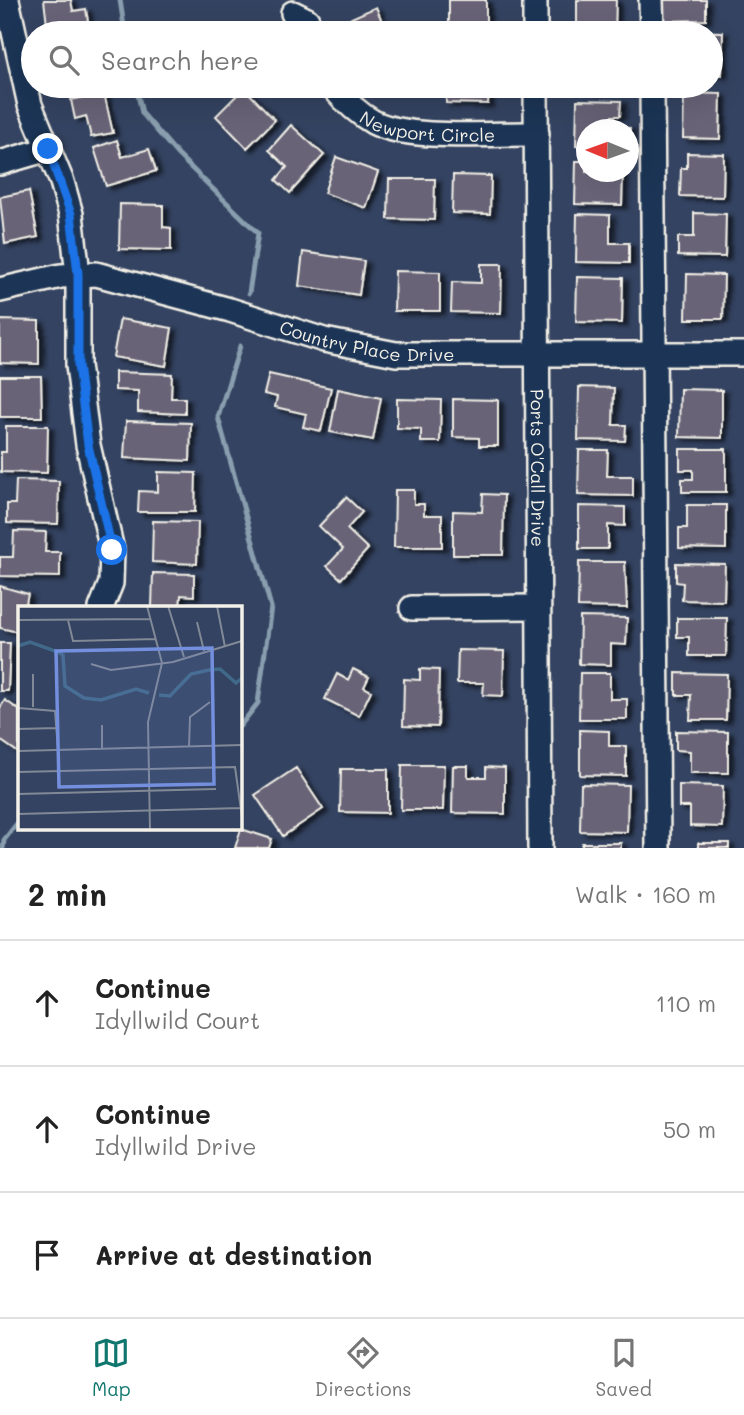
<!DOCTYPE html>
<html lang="en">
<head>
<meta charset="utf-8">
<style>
  body { margin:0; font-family:Mali,sans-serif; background:#f2f2f2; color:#222 }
  .compass { position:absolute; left:576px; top:119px; width:63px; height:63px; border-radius:50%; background:#fff; box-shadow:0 7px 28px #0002; rotate:271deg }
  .stop { position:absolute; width:21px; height:21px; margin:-16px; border:5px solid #1a73e8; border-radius:50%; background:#fff }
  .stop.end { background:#1a73e8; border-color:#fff; box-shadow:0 2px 7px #0008 }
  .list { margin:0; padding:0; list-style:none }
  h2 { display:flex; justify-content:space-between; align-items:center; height:91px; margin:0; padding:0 28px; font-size:30px }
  h2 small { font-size:23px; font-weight:400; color:#767676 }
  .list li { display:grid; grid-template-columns:46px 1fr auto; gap:21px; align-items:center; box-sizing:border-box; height:126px; padding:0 28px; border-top:2px solid #e0e0e0 }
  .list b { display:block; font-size:26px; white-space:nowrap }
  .list p { margin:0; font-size:23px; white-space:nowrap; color:#767676 }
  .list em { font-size:23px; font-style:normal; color:#767676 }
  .icon { flex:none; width:38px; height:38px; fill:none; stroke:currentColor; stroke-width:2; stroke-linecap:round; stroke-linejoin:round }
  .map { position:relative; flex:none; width:744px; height:848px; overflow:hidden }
  .search { position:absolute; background:#fff; box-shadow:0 7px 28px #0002; left:21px; right:21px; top:21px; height:77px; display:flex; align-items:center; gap:18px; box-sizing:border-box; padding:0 24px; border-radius:38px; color:#767676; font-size:26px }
  .sheet { height:469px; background:#fff }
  nav { display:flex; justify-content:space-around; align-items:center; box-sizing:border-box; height:98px; border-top:2px solid #e0e0e0; background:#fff; font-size:19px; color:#767676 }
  nav a { display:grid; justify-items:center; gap:4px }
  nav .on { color:#0f766e }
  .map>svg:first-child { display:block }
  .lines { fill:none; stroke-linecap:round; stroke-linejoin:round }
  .stream { stroke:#899faf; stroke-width:5 }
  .building { fill:#686377; stroke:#f4f1e8; stroke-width:2; filter:url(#shadow) }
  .minor-casing { stroke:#f4f1e8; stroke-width:28 }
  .minor { stroke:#1d3557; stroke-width:23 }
  .route { stroke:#1a73e8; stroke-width:9 }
  .labels { text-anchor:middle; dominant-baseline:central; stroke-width:7; stroke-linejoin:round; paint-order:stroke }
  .street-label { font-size:18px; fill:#f4f1e8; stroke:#1d3557 }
  .inset-river { fill:none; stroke:#416989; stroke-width:3.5 }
  .inset-road { fill:none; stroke:#818997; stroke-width:2 }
  .view { fill:#738fde; fill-opacity:0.15; stroke:#738fde; stroke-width:3.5 }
  .inset-edge { fill:none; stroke:#f4f1e8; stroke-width:3.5 }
</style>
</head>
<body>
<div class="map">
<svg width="744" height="848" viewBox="0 0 744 848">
  <defs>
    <filter id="shadow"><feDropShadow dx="5" dy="3" stdDeviation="2" flood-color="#0009"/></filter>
  </defs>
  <rect width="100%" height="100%" fill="#344361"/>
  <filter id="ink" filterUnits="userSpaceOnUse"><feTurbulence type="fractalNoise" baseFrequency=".0143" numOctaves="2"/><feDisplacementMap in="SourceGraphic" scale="14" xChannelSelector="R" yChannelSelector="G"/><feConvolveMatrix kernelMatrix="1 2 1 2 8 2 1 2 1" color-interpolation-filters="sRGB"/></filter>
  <g filter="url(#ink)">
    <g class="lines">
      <path class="stream" d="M 120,0 L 125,33
        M 136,86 L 142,113 L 178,155 L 258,233 L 249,293
        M 240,346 L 218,417 L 271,607 L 258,703 L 240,726
        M 3,848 L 4,840 L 19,821"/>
    </g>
    <path class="building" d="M 44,0 L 71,0 L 73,11 L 86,9 L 89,28 L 48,33 Z
      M 449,0 L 486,0 L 486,33 L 437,33 L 436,24 L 449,24 Z
      M 577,0 L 616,0 L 615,33 L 577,33 Z
      M 662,0 L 706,0 L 706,20 L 662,21 Z
      M 376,7 L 387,33 L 353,33 L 347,20 Z
      M 681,31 L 723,32 L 722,75 L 711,74 L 711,33 Z
      M 446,86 L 489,86 L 488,104 L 446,103 Z
      M 244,88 L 275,120 L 247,148 L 216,116 Z
      M 104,93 L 113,133 L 91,137 L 86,116 L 75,119 L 71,100 Z
      M 684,93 L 721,94 L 720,139 L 683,138 Z
      M 577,100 L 621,101 L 620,116 L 612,116 L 612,127 L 630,128 L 629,148 L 628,130 L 586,130 L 586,146 L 576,146 Z
      M 291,125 L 324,155 L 290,193 L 276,180 L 287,167 L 269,150 Z
      M 117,140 L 122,157 L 149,149 L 156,171 L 106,186 L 94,148 Z
      M 687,153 L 724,154 L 723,197 L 680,196 L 681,168 L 687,168 Z
      M 336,157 L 378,172 L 366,208 L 324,193 Z
      M 576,161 L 586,161 L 586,172 L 623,172 L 622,205 L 575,204 Z
      M 453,175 L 491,176 L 490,214 L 452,213 Z
      M 389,179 L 435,179 L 434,220 L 388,219 Z
      M 29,191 L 38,237 L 5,244 L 0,197 Z
      M 120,204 L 163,205 L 163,227 L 171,228 L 171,250 L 119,249 Z
      M 694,213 L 726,214 L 725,257 L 678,256 L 678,237 L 694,237 Z
      M 577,214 L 610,215 L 610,243 L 629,243 L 629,263 L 576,262 Z
      M 303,252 L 364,261 L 359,295 L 299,286 Z
      M 481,264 L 502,264 L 501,313 L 451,312 L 452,282 L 481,283 Z
      M 395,271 L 440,272 L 440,311 L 394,311 Z
      M 687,274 L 724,275 L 723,319 L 686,319 Z
      M 577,277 L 623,278 L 622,323 L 576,322 Z
      M 120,319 L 172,328 L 166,366 L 113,357 Z
      M 0,320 L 39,321 L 39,364 L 0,363 Z
      M 115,372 L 172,374 L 171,398 L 185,398 L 185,414 L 138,412 L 138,391 L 115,390 Z
      M 269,374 L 331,388 L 321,431 L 303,427 L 306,414 L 275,407 L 277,397 L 264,394 Z
      M 0,376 L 41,376 L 42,417 L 0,417 Z
      M 579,387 L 614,388 L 613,425 L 626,425 L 625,441 L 578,440 Z
      M 338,389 L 381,398 L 373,440 L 330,432 Z
      M 680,389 L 722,390 L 722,438 L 679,437 Z
      M 397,399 L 441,400 L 440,442 L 421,442 L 421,429 L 397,428 Z
      M 453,399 L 498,400 L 498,446 L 479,446 L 479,438 L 453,437 Z
      M 126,421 L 191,423 L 190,461 L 124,458 Z
      M 6,426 L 48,426 L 47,473 L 1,472 L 1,452 L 6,452 Z
      M 680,449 L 726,449 L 726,492 L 682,492 L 682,479 L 693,479 L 693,470 L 680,470 Z
      M 579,450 L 608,450 L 607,476 L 633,476 L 633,496 L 578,495 Z
      M 158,472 L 196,473 L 195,512 L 138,512 L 139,491 L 158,492 Z
      M 16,480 L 59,481 L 58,524 L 7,523 L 7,504 L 15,504 Z
      M 395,490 L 414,490 L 414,504 L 424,504 L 424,515 L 442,515 L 442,547 L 394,547 Z
      M 483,494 L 504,495 L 503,555 L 453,555 L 453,511 L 482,512 Z
      M 346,497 L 362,512 L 347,529 L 368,549 L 341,579 L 327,566 L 343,549 L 319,526 Z
      M 687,505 L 726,505 L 726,549 L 679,548 L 679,528 L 687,528 Z
      M 579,506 L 625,507 L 625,526 L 608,525 L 608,549 L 579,549 Z
      M 153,521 L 198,522 L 197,564 L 152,562 Z
      M 14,531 L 46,532 L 45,552 L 60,552 L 60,577 L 0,576 L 0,557 L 13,557 Z
      M 579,562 L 625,562 L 627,608 L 578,607 Z
      M 676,563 L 725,564 L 724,601 L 682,600 L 683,583 L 676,582 Z
      M 153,573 L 194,574 L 194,596 L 181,595 L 180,608 L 152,608 Z
      M 0,586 L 28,594 L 25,608 L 19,608 L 18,632 L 0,628 Z
      M 580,617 L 627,618 L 626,645 L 611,644 L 611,665 L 579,664 Z
      M 677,618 L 727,618 L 726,656 L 689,656 L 689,637 L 677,637 Z
      M 0,643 L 10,643 L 8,691 L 0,691 Z
      M 458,650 L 504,651 L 503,696 L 483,695 L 484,683 L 457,683 Z
      M 353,669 L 369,677 L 364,687 L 371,691 L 359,716 L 325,699 L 337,674 L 348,680 Z
      M 420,669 L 439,670 L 438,727 L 403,726 L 404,679 L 420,680 Z
      M 580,673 L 610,673 L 610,699 L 627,699 L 627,719 L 579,719 Z
      M 676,673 L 727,674 L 726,720 L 690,720 L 691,695 L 676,695 Z
      M 5,700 L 19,710 L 19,753 L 0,740 L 0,708 Z
      M 580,730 L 609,731 L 609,746 L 626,746 L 626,776 L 580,775 Z
      M 676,731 L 728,732 L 728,773 L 690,773 L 690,751 L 676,750 Z
      M 402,765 L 444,765 L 443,810 L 401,810 Z
      M 453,766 L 468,766 L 468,777 L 486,777 L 486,767 L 505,768 L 505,814 L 452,813 Z
      M 296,768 L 323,809 L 283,836 L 255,795 Z
      M 341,769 L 388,769 L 388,813 L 340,812 Z
      M 581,784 L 628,785 L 627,832 L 580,831 Z
      M 679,785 L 723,786 L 722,827 L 690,826 L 690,807 L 679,807 Z
      M 241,829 L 272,839 L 269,848 L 235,848 Z
      M 582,843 L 621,843 L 621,848 L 582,848 Z
      M 698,843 L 729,843 L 729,848 L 698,848 Z"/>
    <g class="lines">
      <defs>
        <g id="minor">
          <path d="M 7,0 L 30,105 L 62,182 L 71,214 L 78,274 L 78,365 L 88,445 L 112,550 L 111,583 L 101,608"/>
          <path d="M 535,0 L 535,33"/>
          <path d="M 651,0 L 652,33"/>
          <path d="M 293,13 L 307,20 L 310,33"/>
          <path id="s1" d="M 332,86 C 344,100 357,113 373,122 C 409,141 495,133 537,134"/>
          <path id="s2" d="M 536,86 L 540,848"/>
          <path d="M 652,86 L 658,848"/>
          <path d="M 0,163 L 48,149"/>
          <path id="s3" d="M 0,290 L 61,276 L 96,274 L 230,310 L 324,340 L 396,354 L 744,354"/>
          <path d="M 412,608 L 538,607"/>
        </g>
      </defs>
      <use href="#minor" class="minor-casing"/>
      <use href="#minor" class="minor"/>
    </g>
  </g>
  <g class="lines" filter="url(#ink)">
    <path class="route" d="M 48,149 L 71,214 L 78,274 L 78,365 L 88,445 L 112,550"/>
  </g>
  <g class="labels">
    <g class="street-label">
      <text stroke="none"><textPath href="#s1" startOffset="110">Newport Circle</textPath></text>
      <text stroke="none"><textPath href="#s3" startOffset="378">Country Place Drive</textPath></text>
      <text stroke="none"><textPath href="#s2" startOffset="382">Ports O'Call Drive</textPath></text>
    </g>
  </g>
  <g transform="translate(18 606)">
    <rect width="224" height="224" fill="#344361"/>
    <path class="inset-river" d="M 0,40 L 12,36 L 40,46 L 45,49 L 47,80 L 66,92 L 83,94 L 118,83 L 131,87M 141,89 L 152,90 L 173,68 L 191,64 L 202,63 L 218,77 L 224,72"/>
    <path class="inset-road" d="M 129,0 L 144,57 L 130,116 L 132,224M 150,0 L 166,51M 199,0 L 207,41M 0,14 L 132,13M 50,14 L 55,35 L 138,33M 179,16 L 186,45M 73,58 L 93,64 L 155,56 L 224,35M 15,68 L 15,101M 0,102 L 37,105 L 40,144M 84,119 L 84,143M 0,123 L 39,122M 171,141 L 172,111 L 192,96M 0,145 L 224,139M 0,166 L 217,161 L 224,211M 0,188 L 198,183M 0,208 L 223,202"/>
    <path class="view" d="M 194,42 L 196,178 L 41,181 L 38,45 Z"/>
    <rect width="224" height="224" class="inset-edge"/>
  </g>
</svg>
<svg class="compass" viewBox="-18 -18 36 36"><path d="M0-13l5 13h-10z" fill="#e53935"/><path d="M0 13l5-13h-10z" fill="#767676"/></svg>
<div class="stop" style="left:112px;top:550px"></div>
<div class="stop end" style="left:48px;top:149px"></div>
<div class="search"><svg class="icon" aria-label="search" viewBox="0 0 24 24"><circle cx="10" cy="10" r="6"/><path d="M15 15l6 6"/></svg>Search here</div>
</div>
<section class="sheet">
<h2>2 min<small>Walk · 160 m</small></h2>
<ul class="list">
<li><svg class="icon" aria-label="ahead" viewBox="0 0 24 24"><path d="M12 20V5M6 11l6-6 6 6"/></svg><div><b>Continue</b><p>Idyllwild Court</p></div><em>110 m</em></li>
<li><svg class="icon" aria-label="ahead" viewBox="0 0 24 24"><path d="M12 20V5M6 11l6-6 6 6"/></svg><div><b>Continue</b><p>Idyllwild Drive</p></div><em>50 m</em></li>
<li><svg class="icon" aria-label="arrive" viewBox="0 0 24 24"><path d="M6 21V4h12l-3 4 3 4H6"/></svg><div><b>Arrive at destination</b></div></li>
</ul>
</section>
<nav>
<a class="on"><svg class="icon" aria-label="map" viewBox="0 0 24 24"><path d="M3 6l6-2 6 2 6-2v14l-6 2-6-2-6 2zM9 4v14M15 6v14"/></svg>Map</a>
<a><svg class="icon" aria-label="directions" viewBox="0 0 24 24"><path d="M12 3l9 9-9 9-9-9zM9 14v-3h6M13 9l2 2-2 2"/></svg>Directions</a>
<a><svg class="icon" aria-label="saved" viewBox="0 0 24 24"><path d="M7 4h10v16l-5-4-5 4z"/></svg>Saved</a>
</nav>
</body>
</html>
